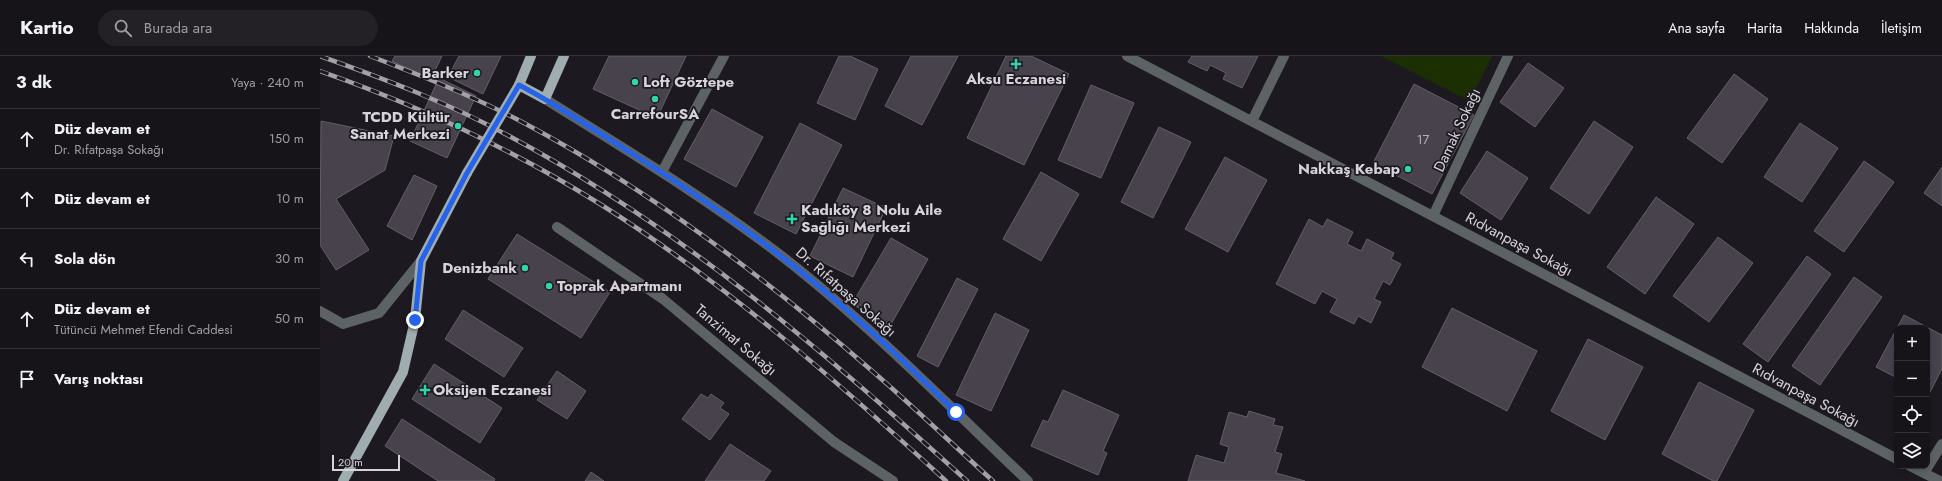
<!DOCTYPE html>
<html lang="tr">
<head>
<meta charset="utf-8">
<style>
  body { margin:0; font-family:Jost,sans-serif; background:#232026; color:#f1f3f6 }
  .controls { position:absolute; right:12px; bottom:12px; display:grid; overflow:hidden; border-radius:8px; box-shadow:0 2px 6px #0003 }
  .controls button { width:36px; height:36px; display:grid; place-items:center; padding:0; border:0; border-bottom:1px solid #353238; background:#161319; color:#f1f3f6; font:20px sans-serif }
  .scale { position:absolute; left:12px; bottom:10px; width:68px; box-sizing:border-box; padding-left:4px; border:2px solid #d6d3d9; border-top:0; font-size:11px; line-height:14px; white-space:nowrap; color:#d6d3d9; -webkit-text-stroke:3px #1d1921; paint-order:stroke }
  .stop { position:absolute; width:12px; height:12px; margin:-9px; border:3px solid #2563eb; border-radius:50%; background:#fff }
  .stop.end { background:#2563eb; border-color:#fff; box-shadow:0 1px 4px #0008 }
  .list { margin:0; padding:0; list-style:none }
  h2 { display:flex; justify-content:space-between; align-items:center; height:52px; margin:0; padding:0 16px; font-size:17px }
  h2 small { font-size:13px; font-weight:400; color:#9e9ea2 }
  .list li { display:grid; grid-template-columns:26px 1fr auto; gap:12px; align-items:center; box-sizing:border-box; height:60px; padding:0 16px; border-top:1px solid #353238 }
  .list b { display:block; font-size:15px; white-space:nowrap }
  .list p { margin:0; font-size:13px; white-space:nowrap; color:#9e9ea2 }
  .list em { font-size:13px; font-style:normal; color:#9e9ea2 }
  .icon { flex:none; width:22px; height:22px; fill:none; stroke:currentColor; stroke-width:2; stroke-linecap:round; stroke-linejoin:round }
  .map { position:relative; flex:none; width:1622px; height:425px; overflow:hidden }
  header { display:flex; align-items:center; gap:24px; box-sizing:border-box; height:56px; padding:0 20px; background:#161319; border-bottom:1px solid #353238 }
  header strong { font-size:19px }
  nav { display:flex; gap:22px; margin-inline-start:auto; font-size:14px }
  .search { width:280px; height:36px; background:#232026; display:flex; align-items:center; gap:10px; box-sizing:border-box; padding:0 14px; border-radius:22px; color:#9e9ea2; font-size:15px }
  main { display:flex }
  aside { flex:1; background:#161319 }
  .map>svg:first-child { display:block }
  .green { fill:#1b2f03 }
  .building { fill:#47424c; stroke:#635e69 }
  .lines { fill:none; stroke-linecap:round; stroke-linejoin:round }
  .minor { stroke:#5d6365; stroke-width:10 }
  .major { stroke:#a0adb0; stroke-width:10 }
  .rail-casing { stroke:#a3a0a6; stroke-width:4.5 }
  .rail { stroke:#1d1921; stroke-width:3; stroke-dasharray:9; stroke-linecap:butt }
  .major-bridge { stroke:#a0adb0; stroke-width:10 }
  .route { stroke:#2563eb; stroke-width:5 }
  .poi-dot { fill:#32d4a9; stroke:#1d1921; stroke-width:1.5 }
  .labels { text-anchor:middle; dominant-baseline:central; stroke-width:3.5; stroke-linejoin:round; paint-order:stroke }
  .number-label { font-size:13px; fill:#b2afb6 }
  .poi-label { font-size:15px; font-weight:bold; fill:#d6d3d9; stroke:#1d1921; text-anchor:end }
  .street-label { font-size:15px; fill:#d6d3d9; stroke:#1d1921 }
</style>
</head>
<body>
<header>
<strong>Kartio</strong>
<div class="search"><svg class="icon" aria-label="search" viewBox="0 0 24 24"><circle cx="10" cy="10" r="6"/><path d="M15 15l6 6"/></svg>Burada ara</div>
<nav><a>Ana sayfa</a><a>Harita</a><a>Hakkında</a><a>İletişim</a></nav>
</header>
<main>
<aside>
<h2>3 dk<small>Yaya · 240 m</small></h2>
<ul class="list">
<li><svg class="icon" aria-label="ahead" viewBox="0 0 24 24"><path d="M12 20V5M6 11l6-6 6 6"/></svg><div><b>Düz devam et</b><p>Dr. Rıfatpaşa Sokağı</p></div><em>150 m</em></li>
<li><svg class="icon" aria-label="ahead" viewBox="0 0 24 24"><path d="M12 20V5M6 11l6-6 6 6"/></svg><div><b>Düz devam et</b></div><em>10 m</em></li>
<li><svg class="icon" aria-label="left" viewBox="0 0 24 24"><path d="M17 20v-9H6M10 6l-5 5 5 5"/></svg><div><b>Sola dön</b></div><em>30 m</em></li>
<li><svg class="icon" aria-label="ahead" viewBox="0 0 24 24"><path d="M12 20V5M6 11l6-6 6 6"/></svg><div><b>Düz devam et</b><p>Tütüncü Mehmet Efendi Caddesi</p></div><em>50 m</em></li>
<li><svg class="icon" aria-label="arrive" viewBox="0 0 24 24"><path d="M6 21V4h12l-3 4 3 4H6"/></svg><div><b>Varış noktası</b></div></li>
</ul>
</aside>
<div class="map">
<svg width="1622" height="425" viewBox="0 0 1622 425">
  <rect width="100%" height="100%" fill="#1d1921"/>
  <path class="green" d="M 1061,0 L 1172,0 L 1150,45 Z"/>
  <path class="building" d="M 75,0 L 122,0 L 111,23 L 72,5 Z
    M 139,0 L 181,0 L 163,38 L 128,21 Z
    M 289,0 L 366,0 L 337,62 L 273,33 Z
    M 519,0 L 530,0 L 558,13 L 535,64 L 497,47 Z
    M 591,0 L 638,0 L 602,69 L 565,50 Z
    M 686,0 L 711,0 L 749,18 L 704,109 L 647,82 Z
    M 872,0 L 938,0 L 922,32 L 903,23 L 906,17 L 890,9 L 887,15 L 868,6 Z
    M 1208,7 L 1244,32 L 1215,71 L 1180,46 Z
    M 1414,18 L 1448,43 L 1402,107 L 1367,82 Z
    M 119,22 L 156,40 L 127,102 L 90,85 Z
    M 1094,28 L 1154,59 L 1112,138 L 1053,107 Z
    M 771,29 L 814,47 L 781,122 L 738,104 Z
    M 392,53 L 443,81 L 416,131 L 364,103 Z
    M 1,65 L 74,80 L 65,114 L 16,143 L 49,194 L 16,214 L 0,189 Z
    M 1274,65 L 1313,91 L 1269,158 L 1230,132 Z
    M 480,67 L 522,89 L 476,178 L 434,157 Z
    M 1480,67 L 1518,92 L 1482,146 L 1444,121 Z
    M 839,71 L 871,86 L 833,162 L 801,146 Z
    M 1167,95 L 1208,122 L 1181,164 L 1140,137 Z
    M 905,101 L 947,124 L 908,196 L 865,173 Z
    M 1544,105 L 1574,126 L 1524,196 L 1494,175 Z
    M 1622,111 L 1622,150 L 1604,137 Z
    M 721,116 L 759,138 L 721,205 L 683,183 Z
    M 94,119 L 117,130 L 92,184 L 67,170 Z
    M 523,132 L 566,152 L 533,221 L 490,200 Z
    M 1336,141 L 1374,168 L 1325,238 L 1287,211 Z
    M 989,163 L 1003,171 L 1007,163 L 1033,176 L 1027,188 L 1041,195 L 1047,183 L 1074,197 L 1071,203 L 1081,208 L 1070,229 L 1063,225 L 1054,243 L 1061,246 L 1051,267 L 1038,260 L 1034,268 L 1010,256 L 1017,243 L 1002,235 L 995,248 L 956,228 Z
    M 197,178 L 290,236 L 261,282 L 168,223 Z
    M 1398,181 L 1433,207 L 1389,266 L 1353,240 Z
    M 571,182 L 608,203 L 570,270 L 532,248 Z
    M 1487,200 L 1511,218 L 1448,306 L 1423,288 Z
    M 1534,221 L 1562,241 L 1500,329 L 1472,310 Z
    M 637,222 L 658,233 L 618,311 L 597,300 Z
    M 1132,252 L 1217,295 L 1187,355 L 1102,311 Z
    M 143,254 L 203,292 L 184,321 L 125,283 Z
    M 675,257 L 709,274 L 671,355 L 636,339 Z
    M 1584,259 L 1622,279 L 1622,313 L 1609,338 L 1607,337 L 1607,272 L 1577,272 Z
    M 1577,272 L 1577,322 L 1556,311 Z
    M 1268,283 L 1323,311 L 1285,384 L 1231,355 Z
    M 114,308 L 182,352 L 160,387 L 92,343 Z
    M 237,315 L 266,335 L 247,363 L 217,344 Z
    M 1379,326 L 1434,354 L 1397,425 L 1393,425 L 1342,398 Z
    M 743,334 L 799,359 L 783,395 L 787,397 L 778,419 L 711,390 L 723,364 L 728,366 Z
    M 381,338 L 388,342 L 391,338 L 404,347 L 400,352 L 409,358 L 390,384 L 362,363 Z
    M 929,355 L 955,363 L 953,369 L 963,371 L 955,396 L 962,398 L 956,417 L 985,425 L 868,425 L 876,399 L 904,407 L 909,391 L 900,388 L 909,356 L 927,361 Z
    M 82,363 L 175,423 L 174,425 L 118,425 L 65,390 Z
    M 410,388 L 451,415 L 444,425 L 385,425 Z
    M 271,416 L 284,425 L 265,425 Z"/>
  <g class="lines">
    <path class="minor" d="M 807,0 L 1577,403
      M 225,43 C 305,93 388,143 463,201 C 550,269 628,349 708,425
      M 932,65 L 964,0
      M 342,116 L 404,0
      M 1113,160 L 1188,0
      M 237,171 L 343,243 L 514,386 L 573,425
      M 0,255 L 23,268 L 59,257 L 101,205
      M 1590,410 L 1620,425
      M 1604,417 L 1622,388"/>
    <path class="major" d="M 211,0 L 199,29 L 225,43 L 244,0
      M 23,425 L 83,316 L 95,264 L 101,205 L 147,117"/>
    <defs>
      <path id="rail" d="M 0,0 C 65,23 131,48 191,81 C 361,172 505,296 647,425
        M 50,0 C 102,20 155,41 204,67 C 330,134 444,221 551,314 C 593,350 632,388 673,425
        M 0,15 C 97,49 192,93 280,148 C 405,227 517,325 626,425"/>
    </defs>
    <use href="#rail" class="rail-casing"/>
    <use href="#rail" class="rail"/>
    <path class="major-bridge" d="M 147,117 L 199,29"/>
  </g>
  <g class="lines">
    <path class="route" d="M 95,264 L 101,205 L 147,117 L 199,29 C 236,48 270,71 305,93 C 359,127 412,162 462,201 C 524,248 581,302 636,356"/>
  </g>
  <g class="poi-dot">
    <path d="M694 2h4v4h4v4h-4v4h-4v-4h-4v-4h4z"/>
    <circle cx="157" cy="17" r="4"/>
    <circle cx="315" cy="26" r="4"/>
    <circle cx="335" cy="43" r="4"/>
    <circle cx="138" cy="70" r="4"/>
    <circle cx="1088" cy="113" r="4"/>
    <path d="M470 157h4v4h4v4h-4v4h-4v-4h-4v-4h4z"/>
    <circle cx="205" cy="212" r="4"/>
    <circle cx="229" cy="230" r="4"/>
    <path d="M103 328h4v4h4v4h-4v4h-4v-4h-4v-4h4z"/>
  </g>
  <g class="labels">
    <g class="number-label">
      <text x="1103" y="83">17</text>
    </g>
    <g class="poi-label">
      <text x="149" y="17">Barker</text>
      <text x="696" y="23" text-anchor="middle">Aksu Eczanesi</text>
      <text x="323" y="26" text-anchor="start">Loft Göztepe</text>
      <text x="335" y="58" text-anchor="middle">CarrefourSA</text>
      <text x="130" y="61">TCDD Kültür<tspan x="130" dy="17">Sanat Merkezi</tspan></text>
      <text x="1080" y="113">Nakkaş Kebap</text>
      <text x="481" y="154" text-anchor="start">Kadıköy 8 Nolu Aile<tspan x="481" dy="17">Sağlığı Merkezi</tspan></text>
      <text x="197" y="212">Denizbank</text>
      <text x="237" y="230" text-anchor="start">Toprak Apartmanı</text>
      <text x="113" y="334" text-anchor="start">Oksijen Eczanesi</text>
    </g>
    <g class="street-label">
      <text transform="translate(1137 74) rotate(-65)">Damak Sokağı</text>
      <text transform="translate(1199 188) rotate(28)">Rıdvanpaşa Sokağı</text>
      <text transform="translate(526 236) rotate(41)">Dr. Rıfatpaşa Sokağı</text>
      <text transform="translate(416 284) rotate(40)">Tanzimat Sokağı</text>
      <text transform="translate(1486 339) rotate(28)">Rıdvanpaşa Sokağı</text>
    </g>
  </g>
</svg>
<div class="controls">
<button>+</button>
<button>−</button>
<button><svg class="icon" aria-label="locate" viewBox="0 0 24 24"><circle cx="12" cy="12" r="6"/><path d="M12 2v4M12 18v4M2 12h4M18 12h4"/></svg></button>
<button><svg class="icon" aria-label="layers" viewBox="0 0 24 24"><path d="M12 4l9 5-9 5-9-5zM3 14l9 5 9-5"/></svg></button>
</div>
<div class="scale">20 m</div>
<div class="stop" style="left:636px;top:356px"></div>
<div class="stop end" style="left:95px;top:264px"></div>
</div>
</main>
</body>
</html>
